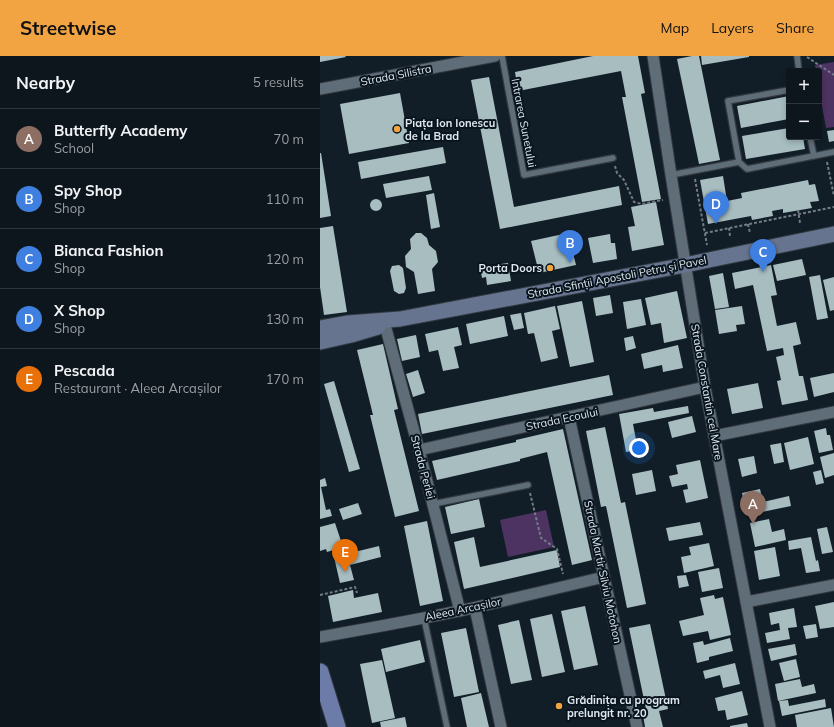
<!DOCTYPE html>
<html lang="en">
<head>
<meta charset="utf-8">
<style>
  body { margin:0; font-family:Mulish,sans-serif; background:#1c232a; color:#f1f3f6 }
  .controls { position:absolute; right:12px; top:12px; display:grid; overflow:hidden; border-radius:4px; box-shadow:0 2px 6px #0003 }
  .controls button { width:36px; height:36px; display:grid; place-items:center; padding:0; border:0; border-bottom:1px solid #2e353b; background:#0e161d; color:#f1f3f6; font:20px sans-serif }
  .you { position:absolute; left:319px; top:392px; width:14px; height:14px; margin:-10px; border:3px solid #fff; border-radius:50%; background:#1a73e8; box-shadow:0 0 0 6px #1a73e833 }
  .badge { display:grid; place-items:center; width:26px; height:26px; border-radius:50%; background:#f3a442; color:#fff; font-size:13px; font-weight:700 }
  .pin { position:absolute; translate:-50% -33px; filter:drop-shadow(0 1px 2px #0008) }
  .pin::after { content:''; position:absolute; top:21px; width:14px; height:12px; background:inherit; clip-path:polygon(0 0,100% 0,50% 100%) }
  .list { margin:0; padding:0; list-style:none }
  h2 { display:flex; justify-content:space-between; align-items:center; height:52px; margin:0; padding:0 16px; font-size:17px }
  h2 small { font-size:13px; font-weight:400; color:#9b9fa4 }
  .list li { display:grid; grid-template-columns:26px 1fr auto; gap:12px; align-items:center; box-sizing:border-box; height:60px; padding:0 16px; border-top:1px solid #2e353b }
  .list b { display:block; font-size:15px; white-space:nowrap }
  .list p { margin:0; font-size:13px; white-space:nowrap; color:#9b9fa4 }
  .list em { font-size:13px; font-style:normal; color:#9b9fa4 }
  .map { position:relative; flex:none; width:514px; height:671px; overflow:hidden }
  header { display:flex; align-items:center; gap:24px; box-sizing:border-box; height:56px; padding:0 20px; background:#f3a442; color:#111 }
  header strong { font-size:19px }
  nav { display:flex; gap:22px; margin-inline-start:auto; font-size:14px }
  main { display:flex }
  aside { flex:1; background:#0e161d }
  .map>svg:first-child { display:block }
  .green { fill:#4d3362 }
  .building { fill:#a7bdc0 }
  .lines { fill:none; stroke-linecap:round; stroke-linejoin:round }
  .service-casing { stroke:#323941; stroke-width:8 }
  .minor-casing { stroke:#323941; stroke-width:13 }
  .secondary-casing { stroke:#323941; stroke-width:17 }
  .primary-casing { stroke:#323941; stroke-width:19 }
  .path { stroke:#727c84; stroke-width:2; stroke-dasharray:3 2; stroke-linecap:butt }
  .service { stroke:#5f6d78; stroke-width:5.5 }
  .minor { stroke:#5f6d78; stroke-width:11 }
  .secondary { stroke:#667490; stroke-width:15 }
  .primary { stroke:#6d7ba8; stroke-width:17 }
  .poi-dot { fill:#f3a442; stroke:#09151e; stroke-width:1.5 }
  .labels { text-anchor:middle; dominant-baseline:central; stroke-width:4; stroke-linejoin:round; paint-order:stroke }
  .street-label { font-size:11px; fill:#dfe7ee; stroke:#09151e }
  .poi-label { font-size:11px; font-weight:bold; fill:#dfe7ee; stroke:#09151e; text-anchor:start }
</style>
</head>
<body>
<header>
<strong>Streetwise</strong>
<nav><a>Map</a><a>Layers</a><a>Share</a></nav>
</header>
<main>
<aside>
<h2>Nearby<small>5 results</small></h2>
<ul class="list">
<li><span class="badge" style="background:#8d6e63">A</span><div><b>Butterfly Academy</b><p>School</p></div><em>70 m</em></li>
<li><span class="badge" style="background:#3f7fe0">B</span><div><b>Spy Shop</b><p>Shop</p></div><em>110 m</em></li>
<li><span class="badge" style="background:#3f7fe0">C</span><div><b>Bianca Fashion</b><p>Shop</p></div><em>120 m</em></li>
<li><span class="badge" style="background:#3f7fe0">D</span><div><b>X Shop</b><p>Shop</p></div><em>130 m</em></li>
<li><span class="badge" style="background:#e8710a">E</span><div><b>Pescada</b><p>Restaurant · Aleea Arcașilor</p></div><em>170 m</em></li>
</ul>
</aside>
<div class="map">
<svg width="514" height="671" viewBox="0 0 514 671">
  <rect width="100%" height="100%" fill="#121e27"/>
  <path class="green" d="M 514,6 L 514,71 L 506,72 L 499,33 L 499,15 L 496,15 L 495,9 Z
    M 226,454 L 234,491 L 188,501 L 180,464 Z"/>
  <path class="building" d="M 0,0 L 25,0 L 26,1 L 0,6 Z
    M 273,0 L 318,0 L 325,37 L 321,38 L 341,143 L 322,146 L 302,41 L 306,41 L 301,15 L 198,35 L 195,16 Z
    M 372,0 L 379,0 L 400,104 L 379,108 L 357,3 Z
    M 381,0 L 429,0 L 429,1 L 382,9 Z
    M 169,21 L 194,151 L 299,130 L 302,149 L 180,173 L 151,24 Z
    M 80,37 L 89,87 L 29,98 L 20,48 Z
    M 469,40 L 469,63 L 421,72 L 417,50 Z
    M 469,72 L 469,81 L 483,81 L 485,93 L 426,103 L 422,80 Z
    M 514,74 L 514,85 L 509,86 L 507,75 Z
    M 123,91 L 126,107 L 41,123 L 38,106 Z
    M 0,97 L 1,97 L 11,160 L 0,162 Z
    M 109,120 L 112,134 L 66,142 L 63,128 Z
    M 403,120 L 407,145 L 422,142 L 421,137 L 488,124 L 489,129 L 495,128 L 499,145 L 490,146 L 492,152 L 463,157 L 463,153 L 452,155 L 453,160 L 432,164 L 431,160 L 388,168 L 380,124 Z
    M 114,137 L 120,171 L 111,173 L 106,139 Z
    M50 149a6 6 0 1 1 12 0a6 6 0 1 1-12 0Z
    M 336,146 L 344,189 L 312,195 L 308,171 L 315,170 L 311,151 Z
    M 13,170 L 27,256 L 4,259 L 0,231 L 0,172 Z
    M 96,177 L 101,177 L 107,182 L 109,189 L 116,195 L 118,206 L 112,213 L 115,235 L 98,238 L 94,216 L 86,211 L 85,200 L 91,193 L 90,183 Z
    M 248,177 L 256,209 L 219,217 L 211,185 Z
    M 290,178 L 291,187 L 295,187 L 297,203 L 273,207 L 268,182 Z
    M 482,203 L 486,219 L 457,225 L 453,209 Z
    M 188,207 L 191,225 L 167,229 L 166,221 L 162,222 L 160,211 Z
    M 79,209 L 83,212 L 86,232 L 84,237 L 79,238 L 74,235 L 70,215 L 72,210 Z
    M 451,209 L 457,239 L 451,240 L 457,270 L 476,266 L 481,288 L 473,290 L 479,320 L 483,320 L 488,344 L 462,349 L 457,325 L 461,324 L 456,301 L 464,299 L 463,292 L 447,295 L 433,229 L 415,233 L 412,217 Z
    M 403,217 L 409,251 L 395,253 L 389,220 Z
    M 500,219 L 508,262 L 497,264 L 489,221 Z
    M 514,221 L 514,254 L 510,255 L 503,224 Z
    M 357,235 L 367,282 L 344,287 L 341,267 L 331,269 L 325,242 Z
    M 290,239 L 293,257 L 276,260 L 273,242 Z
    M 321,243 L 326,269 L 307,273 L 303,246 Z
    M 262,245 L 274,306 L 250,311 L 237,250 Z
    M 235,250 L 240,273 L 232,275 L 238,302 L 221,306 L 214,277 L 208,278 L 204,257 Z
    M 422,250 L 425,268 L 416,269 L 417,275 L 399,278 L 395,254 Z
    M 201,257 L 204,272 L 194,274 L 190,259 Z
    M 184,260 L 188,280 L 150,288 L 146,268 Z
    M 138,271 L 142,289 L 134,291 L 139,312 L 123,315 L 118,294 L 109,296 L 105,278 Z
    M 96,279 L 100,301 L 82,305 L 77,283 Z
    M 313,280 L 316,292 L 306,295 L 304,282 Z
    M 63,288 L 78,353 L 74,354 L 99,455 L 75,461 L 50,359 L 53,359 L 37,294 Z
    M 358,289 L 363,312 L 343,316 L 342,309 L 324,313 L 321,298 Z
    M 98,314 L 105,337 L 93,341 L 86,318 Z
    M 514,317 L 514,336 L 494,341 L 490,322 Z
    M 289,319 L 293,339 L 102,378 L 98,358 Z
    M 14,325 L 40,413 L 29,416 L 4,328 Z
    M 438,327 L 443,352 L 412,358 L 407,333 Z
    M 368,350 L 369,357 L 313,368 L 318,394 L 306,396 L 299,358 L 333,352 L 334,356 Z
    M 372,360 L 376,376 L 352,382 L 348,366 Z
    M 285,371 L 301,447 L 305,446 L 326,548 L 307,552 L 286,450 L 281,451 L 266,375 Z
    M 506,372 L 507,379 L 510,379 L 513,394 L 499,397 L 494,375 Z
    M 243,373 L 272,504 L 252,509 L 227,396 L 200,403 L 200,405 L 117,424 L 112,405 L 196,386 L 196,384 Z
    M 488,381 L 494,408 L 470,414 L 464,387 Z
    M 461,387 L 464,406 L 454,408 L 450,389 Z
    M 514,397 L 514,419 L 505,422 L 500,401 Z
    M 434,400 L 437,417 L 422,421 L 418,403 Z
    M 380,404 L 388,442 L 366,447 L 363,434 L 368,433 L 367,428 L 352,431 L 349,420 L 358,418 L 356,409 Z
    M 332,414 L 336,435 L 316,439 L 312,418 Z
    M 501,414 L 504,427 L 496,429 L 493,416 Z
    M 5,422 L 7,430 L 1,431 L 6,454 L 10,453 L 12,460 L 0,463 L 0,424 Z
    M 440,433 L 443,446 L 469,440 L 471,450 L 427,459 L 422,437 Z
    M 159,443 L 165,471 L 131,478 L 125,451 Z
    M 38,447 L 42,458 L 23,464 L 19,453 Z
    M 449,463 L 452,476 L 464,473 L 466,484 L 435,491 L 430,467 Z
    M 107,465 L 123,545 L 100,550 L 84,470 Z
    M 380,466 L 383,479 L 349,485 L 346,472 Z
    M 15,467 L 23,491 L 7,496 L 6,493 L 0,495 L 0,471 Z
    M 507,471 L 513,496 L 502,498 L 497,473 Z
    M 154,481 L 160,511 L 237,494 L 240,511 L 144,533 L 134,486 Z
    M 491,481 L 496,505 L 498,504 L 500,515 L 486,517 L 481,492 L 469,494 L 468,485 Z
    M 389,487 L 394,510 L 364,517 L 361,501 L 371,499 L 369,491 Z
    M 59,490 L 61,501 L 30,509 L 34,524 L 20,527 L 14,501 Z
    M 455,491 L 460,520 L 439,524 L 434,495 Z
    M 399,512 L 403,532 L 382,536 L 378,516 Z
    M 366,519 L 369,530 L 359,532 L 357,520 Z
    M 33,534 L 34,542 L 58,537 L 62,556 L 13,566 L 8,540 Z
    M 394,539 L 395,543 L 403,541 L 411,579 L 390,584 L 388,575 L 363,580 L 359,565 L 384,559 L 380,542 Z
    M 514,546 L 514,571 L 500,573 L 495,550 Z
    M 265,550 L 278,609 L 254,614 L 241,555 Z
    M 474,552 L 477,571 L 468,572 L 470,583 L 447,587 L 445,577 L 460,574 L 459,567 L 451,569 L 449,557 Z
    M 232,558 L 245,616 L 222,621 L 210,563 Z
    M 199,564 L 212,624 L 191,628 L 178,569 Z
    M 330,568 L 348,653 L 339,655 L 343,671 L 325,671 L 323,659 L 327,658 L 309,572 Z
    M 496,568 L 498,581 L 486,583 L 483,570 Z
    M 146,572 L 159,636 L 134,641 L 121,577 Z
    M 410,582 L 413,595 L 389,601 L 389,604 L 377,607 L 373,587 L 383,585 L 384,589 Z
    M 100,584 L 105,606 L 66,616 L 61,593 Z
    M 475,588 L 477,599 L 451,605 L 448,593 Z
    M 476,603 L 480,621 L 464,625 L 459,607 Z
    M 62,604 L 75,662 L 52,667 L 40,608 Z
    M 415,607 L 420,628 L 403,632 L 400,619 L 385,623 L 383,615 Z
    M 480,623 L 482,631 L 494,628 L 496,637 L 458,645 L 455,628 Z
    M 422,635 L 428,659 L 407,664 L 405,654 L 398,655 L 395,642 Z
    M 161,637 L 169,671 L 147,671 L 141,642 Z
    M 505,643 L 506,651 L 462,660 L 459,645 L 468,644 L 469,650 Z
    M 511,652 L 514,671 L 477,671 L 475,659 Z
    M 85,661 L 87,671 L 61,671 L 60,666 Z
    M 427,667 L 428,671 L 410,671 L 410,670 Z"/>
  <g class="lines">
    <defs>
      <path id="service" d="M 182,0 L 204,119 L 293,102
        M 477,0 L 479,15
        M 469,34 L 408,45 L 419,106 L 427,113 L 514,96
        M 490,81 L 494,100
        M 351,119 L 419,106
        M 113,448 L 208,429
        M 104,562 L 127,671"/>
      <path id="minor" d="M 333,0 L 351,119 L 385,331 L 450,671
        M 0,33 L 175,0
        M 65,269 L 99,394 L 140,555
        M 249,361 L 317,671
        M 394,380 L 514,356
        M 99,394 L 385,331
        M 426,546 L 514,529
        M 155,552 L 181,671
        M 0,581 C 51,572 102,563 153,552 C 197,542 240,531 284,521"/>
      <path id="secondary" d="M 0,272 L 28,267 L 80,263 L 365,209 L 514,178
        M 0,286 L 31,279 L 58,271"/>
      <path id="primary" d="M 0,616 L 17,671"/>
    </defs>
    <use href="#service" class="service-casing"/>
    <use href="#minor" class="minor-casing"/>
    <use href="#secondary" class="secondary-casing"/>
    <use href="#primary" class="primary-casing"/>
    <path class="path" d="M 487,1 L 514,19
      M 507,106 L 514,140
      M 295,110 L 297,117 L 304,124 L 314,146 L 322,148 L 343,144
      M 375,123 L 387,189
      M 478,154 L 480,167
      M 428,168 L 430,177
      M 409,172 L 410,180
      M 385,177 L 514,151
      M 210,437 L 221,482 L 237,493 L 243,518
      M 0,539 L 35,531 L 37,537"/>
    <use href="#service" class="service"/>
    <use href="#minor" class="minor"/>
    <use href="#secondary" class="secondary"/>
    <use href="#primary" class="primary"/>
  </g>
  <g class="poi-dot">
    <circle cx="77" cy="73" r="4"/>
    <circle cx="230" cy="212" r="4"/>
    <circle cx="239" cy="650" r="4"/>
  </g>
  <g class="labels">
    <g class="street-label">
      <text transform="translate(76 19) rotate(-11)">Strada Silistra</text>
      <text transform="translate(204 67) rotate(79)">Intrarea Sunetului</text>
      <text transform="translate(297 221) rotate(-11)">Strada Sfinții Apostoli Petru și Pavel</text>
      <text transform="translate(387 336) rotate(80)">Strada Constantin cel Mare</text>
      <text transform="translate(242 363) rotate(-12)">Strada Ecoului</text>
      <text transform="translate(103 411) rotate(75)">Strada Perlei</text>
      <text transform="translate(283 516) rotate(78)">Strada Martir Silviu Motohon</text>
      <text transform="translate(143 553) rotate(-12)">Aleea Arcașilor</text>
    </g>
    <g class="poi-label">
      <text x="85" y="67">Piața Ion Ionescu<tspan x="85" dy="13">de la Brad</tspan></text>
      <text x="222" y="212" text-anchor="end">Porta Doors</text>
      <text x="247" y="644">Grădinița cu program<tspan x="247" dy="13">prelungit nr. 20</tspan></text>
    </g>
  </g>
</svg>
<div class="controls">
<button>+</button>
<button>−</button>
</div>
<div class="you"></div>
<div class="pin badge" style="left:433px;top:468px;background:#8d6e63">A</div>
<div class="pin badge" style="left:250px;top:207px;background:#3f7fe0">B</div>
<div class="pin badge" style="left:443px;top:216px;background:#3f7fe0">C</div>
<div class="pin badge" style="left:396px;top:168px;background:#3f7fe0">D</div>
<div class="pin badge" style="left:25px;top:516px;background:#e8710a">E</div>
</div>
</main>
</body>
</html>
